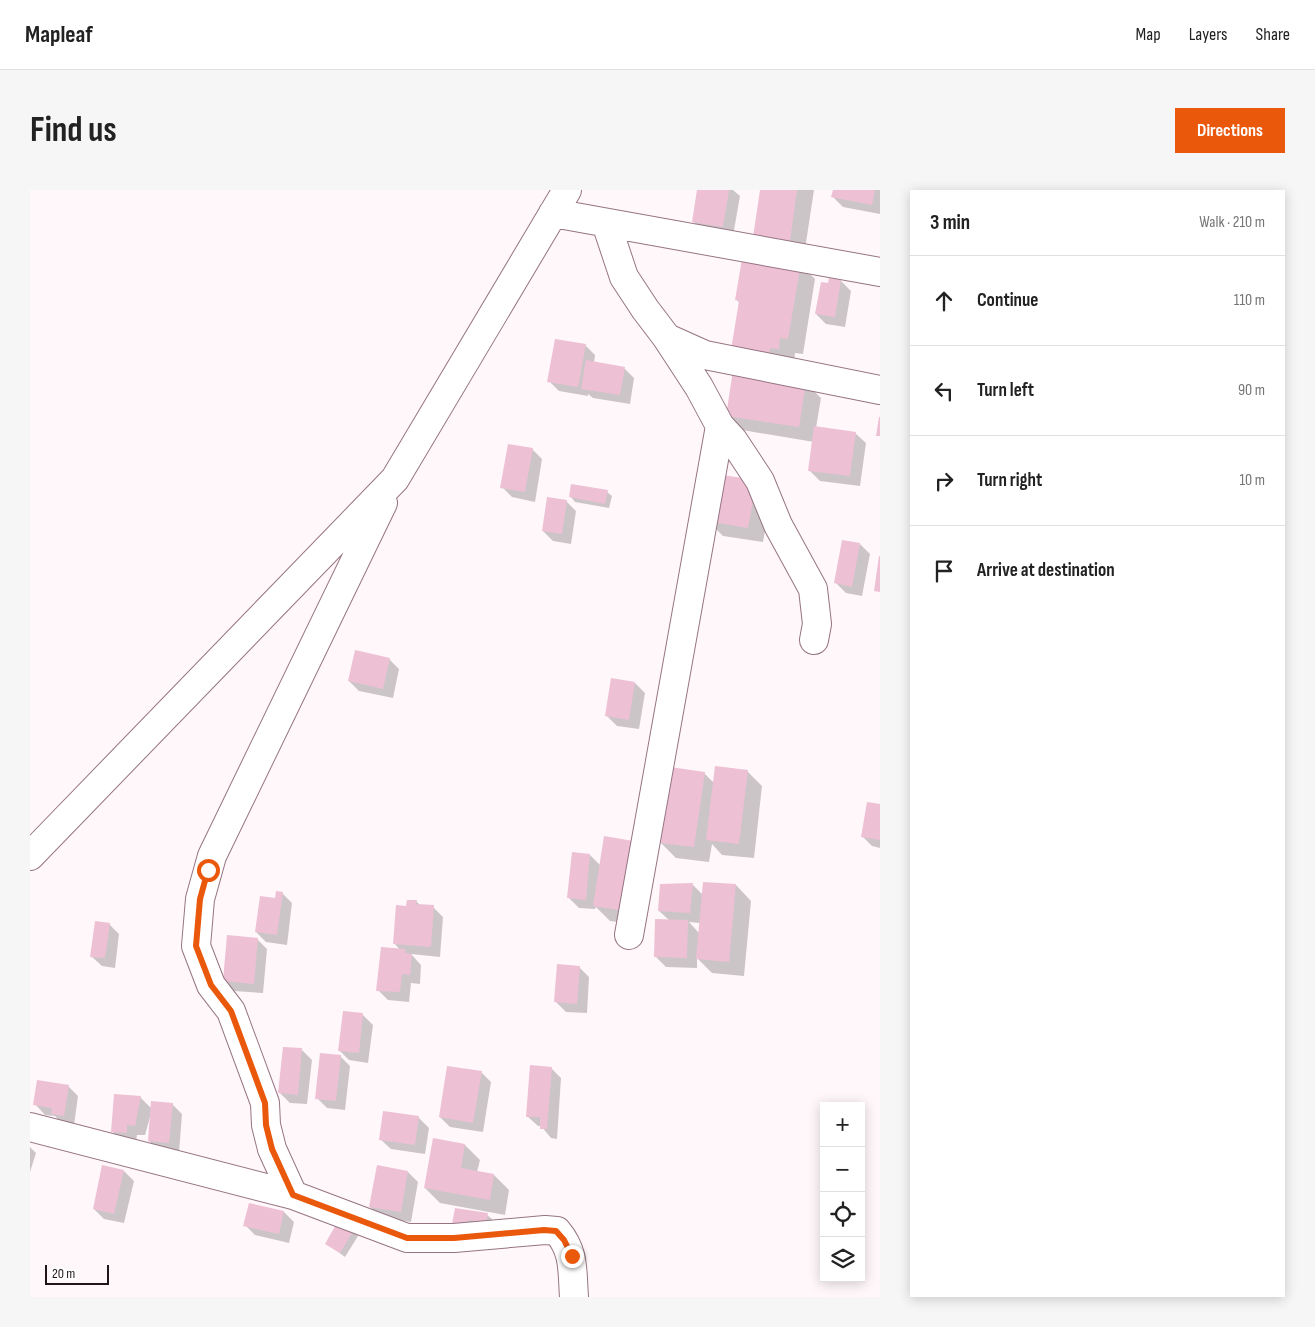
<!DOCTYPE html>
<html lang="en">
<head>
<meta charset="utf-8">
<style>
  body { margin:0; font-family:"Sofia Sans Condensed",sans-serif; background:#f6f6f6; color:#222 }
  .controls { position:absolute; right:15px; bottom:15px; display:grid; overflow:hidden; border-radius:0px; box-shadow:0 2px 12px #0003 }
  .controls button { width:45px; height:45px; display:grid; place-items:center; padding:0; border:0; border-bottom:1px solid #e0e0e0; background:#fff; color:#222; font:25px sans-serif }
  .scale { position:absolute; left:15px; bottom:12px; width:64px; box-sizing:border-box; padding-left:5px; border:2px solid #21141a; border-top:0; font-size:14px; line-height:18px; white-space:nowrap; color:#21141a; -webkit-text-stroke:4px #fff; paint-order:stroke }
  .stop { position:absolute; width:15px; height:15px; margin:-11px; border:4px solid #ea580c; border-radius:50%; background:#fff }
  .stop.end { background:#ea580c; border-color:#fff; box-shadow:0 1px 5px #0008 }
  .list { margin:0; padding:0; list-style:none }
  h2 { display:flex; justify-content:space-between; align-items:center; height:65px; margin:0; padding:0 20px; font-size:21px }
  h2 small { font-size:16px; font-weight:400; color:#767676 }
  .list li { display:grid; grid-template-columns:32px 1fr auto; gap:15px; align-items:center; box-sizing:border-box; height:90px; padding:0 20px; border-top:1px solid #e0e0e0 }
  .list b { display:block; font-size:19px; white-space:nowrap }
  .list em { font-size:16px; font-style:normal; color:#767676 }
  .icon { flex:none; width:28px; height:28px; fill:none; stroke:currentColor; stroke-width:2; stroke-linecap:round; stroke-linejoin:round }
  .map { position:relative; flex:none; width:850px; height:1107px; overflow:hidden; border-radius:0px }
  header { display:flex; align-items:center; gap:30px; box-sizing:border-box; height:70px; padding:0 25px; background:#fff; border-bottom:1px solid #e0e0e0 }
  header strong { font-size:24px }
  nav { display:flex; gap:28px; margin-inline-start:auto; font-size:18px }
  .intro { display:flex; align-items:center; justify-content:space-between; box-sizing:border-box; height:120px; padding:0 30px }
  h1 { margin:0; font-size:35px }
  .button { padding:12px 22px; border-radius:0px; background:#ea580c; color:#fff; font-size:18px; font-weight:700 }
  main { display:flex; gap:30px; padding:0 30px }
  aside { flex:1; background:#fff; border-radius:0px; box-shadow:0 2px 12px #0003 }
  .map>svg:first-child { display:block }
  .shadow { fill:#0003; fill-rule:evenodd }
  .building { fill:#edc0d4 }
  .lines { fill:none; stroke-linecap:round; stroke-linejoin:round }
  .minor-casing { stroke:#967483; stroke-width:30 }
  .minor { stroke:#fff; stroke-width:28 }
  .route { stroke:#ea580c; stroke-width:6 }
</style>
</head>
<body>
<header>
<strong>Mapleaf</strong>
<nav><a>Map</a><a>Layers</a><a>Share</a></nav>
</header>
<div class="intro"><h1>Find us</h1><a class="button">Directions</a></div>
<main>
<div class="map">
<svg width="850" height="1107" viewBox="0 0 850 1107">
  <rect width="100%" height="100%" fill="#fff7fa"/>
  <path class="shadow" d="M 668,0 L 703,0 L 710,6 L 703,46 L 673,41 L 663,31 Z
    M 731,0 L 784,0 L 774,66 L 740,61 Z
    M 804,0 L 850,0 L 850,24 L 813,17 L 803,7 Z
    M 770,74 L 785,89 L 773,164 L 765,163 L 764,174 L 702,160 L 710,114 L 707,110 Z
    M 811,91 L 821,101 L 815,137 L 796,134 L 786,124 L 799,94 Z
    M 555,155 L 565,165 L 564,173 L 594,178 L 604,188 L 600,214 L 563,208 L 558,204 L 558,206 L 529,201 L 519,191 Z
    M 776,193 L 791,208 L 786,238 L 825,243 L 836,253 L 830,296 L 790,291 L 780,281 L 784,252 L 712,240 L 697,225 Z
    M 502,259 L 512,269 L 505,312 L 482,307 L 472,297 Z
    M 686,285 L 741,307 L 733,352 L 693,346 L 678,331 Z
    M 577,302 L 582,306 L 579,318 L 545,312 L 541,307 Z
    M 536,311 L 546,321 L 541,354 L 523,351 L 513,341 Z
    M 830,354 L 840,364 L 832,406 L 816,403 L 806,393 Z
    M 359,469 L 369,479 L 363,508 L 329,501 L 319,491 Z
    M 605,493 L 615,503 L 609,539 L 587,536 L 577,526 Z
    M 717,581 L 732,596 L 724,668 L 692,665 L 682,654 L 679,672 L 646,668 L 631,653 L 674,583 L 684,593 Z
    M 850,615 L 850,658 L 842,656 L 832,646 Z
    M 560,665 L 571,676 L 609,735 L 580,731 L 566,717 L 565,719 L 549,718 L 539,708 Z
    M 663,695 L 673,705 L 706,695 L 721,711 L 714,786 L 682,783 L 667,768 L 667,778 L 636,777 L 626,767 L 639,730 L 629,721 ZM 659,732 L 670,733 L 669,743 Z
    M 252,703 L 262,713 L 257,755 L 236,752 L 226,742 L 246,709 Z
    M 386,711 L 391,716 L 403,717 L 413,727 L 410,767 L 381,764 L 391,775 L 390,794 L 381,793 L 379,812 L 358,810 L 348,800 L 370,760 L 365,754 L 378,717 Z
    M 79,734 L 89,744 L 85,778 L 72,776 L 61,766 Z
    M 227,749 L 237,759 L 233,803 L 204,801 L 194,791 Z
    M 549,777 L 559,787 L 557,823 L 536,822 L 526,812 Z
    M 333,825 L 343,835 L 338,873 L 319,870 L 309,860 Z
    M 272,860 L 282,870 L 277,914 L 260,913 L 250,903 Z
    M 310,866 L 320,876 L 315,920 L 297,918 L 287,908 Z
    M 521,878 L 531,888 L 527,949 L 521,948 L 511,936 L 508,936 L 497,926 Z
    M 451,882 L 461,892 L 453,942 L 420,937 L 410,927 Z
    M 38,896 L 48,906 L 44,935 L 32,934 L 25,926 L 15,925 L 5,914 Z
    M 110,907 L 122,919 L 142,914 L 152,924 L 149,963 L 129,961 L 119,951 L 122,920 L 115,945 L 107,945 L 106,952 L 92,951 L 82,941 Z
    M 354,923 L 389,928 L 399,938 L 395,964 L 361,959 L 350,949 Z
    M 435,955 L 450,970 L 447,982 L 464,985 L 479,1000 L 475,1025 L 410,1013 L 395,998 Z
    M 0,957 L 6,963 L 0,982 Z
    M 94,981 L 104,991 L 94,1033 L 74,1029 L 64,1019 Z
    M 378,982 L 388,992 L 381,1032 L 351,1027 L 340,1017 Z
    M 219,1015 L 254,1022 L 264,1032 L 259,1053 L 225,1045 L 215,1035 Z
    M 457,1025 L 462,1029 L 460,1037 L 424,1034 Z
    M 323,1041 L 328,1046 L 315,1067 L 296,1053 Z"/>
  <path class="building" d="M 667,0 L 699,0 L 693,37 L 662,32 Z
    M 730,0 L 767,0 L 760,51 L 723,47 Z
    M 803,0 L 845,0 L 842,15 L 801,7 Z
    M 713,63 L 771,73 L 758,149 L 750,148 L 749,159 L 740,158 L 739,166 L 701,160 L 709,111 L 705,110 Z
    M 799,88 L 811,90 L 805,127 L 785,124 L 791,92 L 798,93 Z
    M 525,149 L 556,154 L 548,197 L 517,192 Z
    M 556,170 L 595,177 L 590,205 L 551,199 Z
    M 703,180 L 776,192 L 769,237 L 696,226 Z
    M 849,227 L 850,227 L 850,246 L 846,246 Z
    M 784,236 L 826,242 L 820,286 L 778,281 Z
    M 478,254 L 503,258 L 495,302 L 470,298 Z
    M 685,284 L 727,290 L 718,338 L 677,331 Z
    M 541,294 L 578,300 L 575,314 L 539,307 Z
    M 517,307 L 537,310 L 532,344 L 512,341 Z
    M 812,350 L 830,353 L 822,397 L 804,393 Z
    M 849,366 L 850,366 L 850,402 L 844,401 Z
    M 325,460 L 360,468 L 353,499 L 318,491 Z
    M 581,488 L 605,492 L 599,530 L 575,526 Z
    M 685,576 L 718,580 L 709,654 L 676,650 Z
    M 640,577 L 675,582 L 664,657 L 630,653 Z
    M 837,612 L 850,614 L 850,650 L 831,647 Z
    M 574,646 L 609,652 L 595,721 L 563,716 Z
    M 542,662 L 560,664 L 556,710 L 537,708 Z
    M 673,692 L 706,694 L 699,772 L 666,769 Z
    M 663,693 L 660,723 L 628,721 L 630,694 Z
    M 246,701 L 253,702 L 247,745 L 225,742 L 230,706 L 245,708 Z
    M 377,710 L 387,710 L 386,714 L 404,715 L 401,757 L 363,754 L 366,715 L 376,716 Z
    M 625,729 L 658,730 L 657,768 L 624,767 Z
    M 65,731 L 80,733 L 75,768 L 60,767 Z
    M 197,745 L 228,748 L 224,794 L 193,791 Z
    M 351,757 L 375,759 L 375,763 L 382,764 L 380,785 L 372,784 L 370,802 L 346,801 Z
    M 527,774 L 550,776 L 547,814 L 524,812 Z
    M 313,821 L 333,823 L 329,863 L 308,861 Z
    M 253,857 L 272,858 L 268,905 L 248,903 Z
    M 290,863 L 311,865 L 306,911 L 285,909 Z
    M 500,875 L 522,877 L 517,939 L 510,939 L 510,927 L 496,927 Z
    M 417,876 L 452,881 L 443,933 L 409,927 Z
    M 7,890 L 39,895 L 34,926 L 21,924 L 22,918 L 3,915 Z
    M 84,904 L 111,906 L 105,936 L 97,935 L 97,943 L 81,942 Z
    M 121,911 L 143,913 L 139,953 L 118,951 Z
    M 353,921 L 389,926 L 385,955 L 349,950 Z
    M 403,948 L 435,954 L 431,978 L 464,984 L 460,1010 L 394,998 Z
    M 72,975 L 94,980 L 84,1024 L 63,1019 Z
    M 347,975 L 378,981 L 371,1022 L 339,1017 Z
    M 219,1013 L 254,1021 L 249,1044 L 213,1036 Z
    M 425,1018 L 458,1023 L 456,1033 L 439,1030 L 436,1036 L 422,1034 Z
    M 308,1031 L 324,1040 L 310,1063 L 295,1054 Z"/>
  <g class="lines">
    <defs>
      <path id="minor" d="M 523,23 L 850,82
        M 576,33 L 594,87 L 615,119 L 637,148 L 675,165 L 850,200
        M 637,148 L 669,197 L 690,236 L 703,250 L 730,291 L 748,335 L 783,399 L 787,434 L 784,450
        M 0,666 L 365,289 L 537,0
        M 599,745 L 690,236
        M 0,937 L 263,1005 L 377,1048 L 424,1048 L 515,1040 L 527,1041 C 545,1062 542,1081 544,1107
        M 263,1005 L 242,959 L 236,935 L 235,913 L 201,821 L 181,795 L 166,756 L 170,709 L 182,666 L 353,313"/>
    </defs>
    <use href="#minor" class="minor-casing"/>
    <use href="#minor" class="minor"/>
  </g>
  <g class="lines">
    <path class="route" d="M 178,680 L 170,709 L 166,756 L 181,795 L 201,821 L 235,913 L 236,935 L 242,959 L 263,1005 L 377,1048 L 424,1048 L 514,1040 L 526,1041 L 534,1050 L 542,1066"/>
  </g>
</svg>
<div class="controls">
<button>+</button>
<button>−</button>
<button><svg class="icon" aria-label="locate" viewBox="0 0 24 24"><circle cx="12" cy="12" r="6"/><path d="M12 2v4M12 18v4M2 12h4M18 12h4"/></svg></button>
<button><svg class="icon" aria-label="layers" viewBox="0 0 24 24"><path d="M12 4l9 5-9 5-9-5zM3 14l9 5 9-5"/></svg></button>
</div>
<div class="scale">20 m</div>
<div class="stop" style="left:178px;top:680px"></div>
<div class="stop end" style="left:542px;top:1066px"></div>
</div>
<aside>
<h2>3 min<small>Walk · 210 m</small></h2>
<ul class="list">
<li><svg class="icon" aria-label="ahead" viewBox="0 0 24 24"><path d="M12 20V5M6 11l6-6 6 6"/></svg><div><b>Continue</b></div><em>110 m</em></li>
<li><svg class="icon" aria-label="left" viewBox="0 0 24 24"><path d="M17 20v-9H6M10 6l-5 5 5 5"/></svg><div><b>Turn left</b></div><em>90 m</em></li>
<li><svg class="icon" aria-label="right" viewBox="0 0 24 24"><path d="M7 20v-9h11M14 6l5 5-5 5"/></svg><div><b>Turn right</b></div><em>10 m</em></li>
<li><svg class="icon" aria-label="arrive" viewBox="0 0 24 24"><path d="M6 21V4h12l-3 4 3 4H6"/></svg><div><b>Arrive at destination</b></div></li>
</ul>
</aside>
</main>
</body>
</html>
